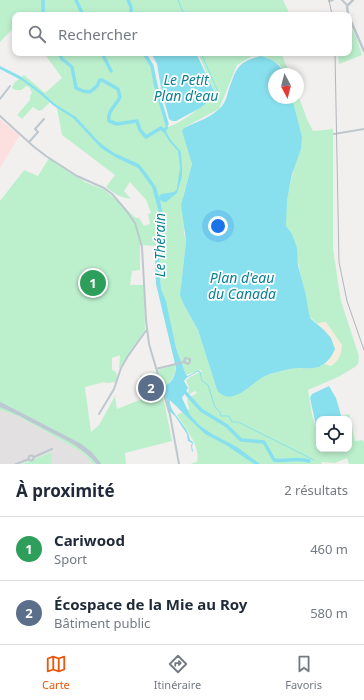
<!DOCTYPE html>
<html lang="fr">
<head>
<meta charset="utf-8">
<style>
  body { margin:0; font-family:"Noto Sans",sans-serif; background:#f2f2f3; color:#1f2937 }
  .controls { position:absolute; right:12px; bottom:12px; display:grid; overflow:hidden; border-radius:8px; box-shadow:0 2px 6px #0003 }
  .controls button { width:36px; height:36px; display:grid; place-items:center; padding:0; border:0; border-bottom:1px solid #e0e1e3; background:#fff; color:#1f2937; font:20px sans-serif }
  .compass { position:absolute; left:268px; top:68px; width:36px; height:36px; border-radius:50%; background:#fff; box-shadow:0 2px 6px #0003; rotate:173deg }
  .you { position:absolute; left:218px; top:226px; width:14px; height:14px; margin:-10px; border:3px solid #fff; border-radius:50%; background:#1a73e8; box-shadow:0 0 0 6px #1a73e833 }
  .badge { display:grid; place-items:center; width:26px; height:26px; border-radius:50%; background:#ea580c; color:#fff; font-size:13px; font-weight:700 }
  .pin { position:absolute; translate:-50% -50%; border:2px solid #fff; box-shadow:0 1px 4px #0006 }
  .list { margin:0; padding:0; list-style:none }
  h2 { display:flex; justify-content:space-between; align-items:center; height:52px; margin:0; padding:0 16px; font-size:17px }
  h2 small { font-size:13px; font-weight:400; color:#747a83 }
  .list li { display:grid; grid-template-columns:26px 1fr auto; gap:12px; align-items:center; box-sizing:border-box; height:64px; padding:0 16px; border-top:1px solid #e0e1e3 }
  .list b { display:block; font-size:15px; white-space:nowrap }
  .list p { margin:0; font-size:13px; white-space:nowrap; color:#747a83 }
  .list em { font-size:13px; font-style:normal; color:#747a83 }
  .icon { flex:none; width:22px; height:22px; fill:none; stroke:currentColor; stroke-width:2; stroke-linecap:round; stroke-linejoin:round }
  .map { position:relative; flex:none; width:364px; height:464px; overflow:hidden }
  .search { position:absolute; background:#fff; box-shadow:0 2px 6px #0003; left:12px; right:12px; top:12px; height:44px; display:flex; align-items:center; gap:10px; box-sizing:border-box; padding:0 14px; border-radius:8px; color:#747a83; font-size:15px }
  .sheet { height:180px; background:#fff }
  nav { display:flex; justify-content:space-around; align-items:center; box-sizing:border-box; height:56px; border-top:1px solid #e0e1e3; background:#fff; font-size:11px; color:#747a83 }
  nav a { display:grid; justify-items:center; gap:2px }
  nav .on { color:#ea580c }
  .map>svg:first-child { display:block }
  .education { fill:#e3e0e1 }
  .medical { fill:#fce0df }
  .green { fill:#bcf0cd }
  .sand { fill:#f3ecdf }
  .water { fill:#88e0ee }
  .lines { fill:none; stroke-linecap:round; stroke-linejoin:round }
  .stream { stroke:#88e0ee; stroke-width:1 }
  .river { stroke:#88e0ee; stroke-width:3.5 }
  .minor { stroke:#bcc8ce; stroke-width:2 }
  .tertiary { stroke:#bcc8ce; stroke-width:2.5 }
  .secondary { stroke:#bcc9d3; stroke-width:2.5 }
  .rail { stroke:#b1b5ba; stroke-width:1 }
  .labels { text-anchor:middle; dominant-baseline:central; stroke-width:3.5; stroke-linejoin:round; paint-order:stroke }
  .water-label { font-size:14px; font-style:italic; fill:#0a8296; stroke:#fff }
</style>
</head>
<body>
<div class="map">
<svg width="364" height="464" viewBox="0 0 364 464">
  <rect width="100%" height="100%" fill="#f2efef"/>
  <path class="education" d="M 0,410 L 17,416 L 45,431 L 83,453 L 93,464 L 51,464 L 51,452 L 22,464 L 0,464 Z"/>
  <path class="medical" d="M 0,119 L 20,135 L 0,168 Z"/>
  <path class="green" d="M 0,0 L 283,0 L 290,15 L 15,15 L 15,26 L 0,42 Z
    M 349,24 L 357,39 L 362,55 L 339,64 L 338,53 L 349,53 Z
    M 44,53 L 146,53 L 154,69 L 168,127 C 186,121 200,106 216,96 L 198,53 L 281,53 L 290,74 L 284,74 L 280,65 L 266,57 L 252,56 L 237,65 L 219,109 L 185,127 L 184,130 L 192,164 L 183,197 L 184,234 L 186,241 L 181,285 L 184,305 L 198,330 L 217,390 C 234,407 248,384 264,376 C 271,374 291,368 297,368 C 304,368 312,369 319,367 C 326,364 331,355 335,349 C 332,341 330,335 324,329 C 318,323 312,321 308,313 L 295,246 L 285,225 L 284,214 L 293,172 L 298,137 L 290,98 L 298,98 L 298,95 L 307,119 L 313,131 L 333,129 L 333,249 L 341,301 L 359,356 L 358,364 L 355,367 L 338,377 L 308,390 L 312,414 L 319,438 L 319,449 L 349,449 L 349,419 L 343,419 L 342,416 L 349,414 L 355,441 L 363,440 L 364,443 L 364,464 L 349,464 L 347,458 L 335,463 L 321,462 L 322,464 L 190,464 L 197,462 C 201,447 185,427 177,415 L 189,409 L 187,399 L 197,393 L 195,391 L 188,395 L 189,388 L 186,380 L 190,377 L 202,371 L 201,370 L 186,375 L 176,348 L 161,289 L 159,263 L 165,223 L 160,200 L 155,198 L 159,213 L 156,246 L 140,245 L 140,270 L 132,271 L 130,285 L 144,285 L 145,330 L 119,369 L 120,355 L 112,358 L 112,370 L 115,371 L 118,377 L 115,382 L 107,383 L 104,382 L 85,387 L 91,432 L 99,425 L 115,396 L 117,409 L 142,399 L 140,376 L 156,372 L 165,406 L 172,441 L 125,453 L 126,464 L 93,464 L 83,453 L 45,431 L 17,416 L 0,410 L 0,201 L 24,170 L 38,176 L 49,158 L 85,182 L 80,190 L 85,182 L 105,190 L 136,218 L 139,218 L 144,226 L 150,224 L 148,214 L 151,213 L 146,200 L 130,182 L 124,191 L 131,199 C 119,197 115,194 106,187 L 115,175 L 62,135 L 57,108 L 50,102 L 42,110 L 39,111 L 33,107 L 22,119 L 17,115 L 30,100 L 30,96 L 32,93 L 30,88 L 27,86 L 21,90 L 15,90 L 12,88 L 14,83 L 24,75 L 45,93 L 62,78 Z
    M 175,365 C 177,376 170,381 164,388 L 158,370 Z
    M 52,452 L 51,464 L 22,464 Z"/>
  <path class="sand" d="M 322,322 L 326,322 L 342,345 C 342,353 339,361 331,366 L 324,364 L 331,357 L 335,349 C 331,338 326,331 317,324 Z"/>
  <path class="water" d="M 151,53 L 196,53 L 215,93 L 215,96 L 200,108 L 176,121 L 172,121 L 169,119 L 161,88 L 157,64 Z
    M 261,56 C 271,59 280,63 284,74 L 274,74 L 274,98 L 292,98 L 302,137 L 301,149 L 292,174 L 287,201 L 286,226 L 292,234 L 297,248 L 298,265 L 306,296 L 309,314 L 311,319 L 324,330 L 331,338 L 335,349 C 332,356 327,363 319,367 C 313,369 304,368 298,368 C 291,368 278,372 270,374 C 256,378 247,393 233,396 C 226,398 221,395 217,390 L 198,330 L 184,305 L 180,295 L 186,241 L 181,205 L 192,164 L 182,131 L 184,128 C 196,122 213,117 222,106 C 225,102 227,97 228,92 C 236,70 236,62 261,56 Z
    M 0,66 L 20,76 L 43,93 L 55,104 L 76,117 L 99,142 L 114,153 L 139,164 L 147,174 L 156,187 L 159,197 L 161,194 L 174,192 L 177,189 L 180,167 L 178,151 L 169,141 L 162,129 L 166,127 L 165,121 L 166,120 L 168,128 L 166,131 L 170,139 L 181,152 L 182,167 L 182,177 L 177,193 L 166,202 L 163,202 L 160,200 L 165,223 L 159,263 L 161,289 L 166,301 L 176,348 L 186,375 L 188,376 L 184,381 L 188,388 L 182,398 L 190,415 L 199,425 L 212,434 L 237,447 L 260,464 L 254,464 L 226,445 L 205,434 L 179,409 L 173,398 L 170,398 C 167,412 189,425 190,440 L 193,442 L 192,447 L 193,451 L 192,452 L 191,446 L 192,443 L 188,441 L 187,434 L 175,416 L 169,411 L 164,389 L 164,386 C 172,383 175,376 176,368 L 156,284 L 155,264 L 159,213 L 152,187 L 138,168 L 115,157 L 101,148 L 73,118 L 54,106 L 39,93 L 23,81 L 0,69 Z
    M 329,386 L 336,398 L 342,419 L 319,419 L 319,439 L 310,398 L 312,394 Z"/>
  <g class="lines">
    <path class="stream" d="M 178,0 L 184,15
      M 201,53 L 219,94
      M 187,377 L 198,371 L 200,372 L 202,381 L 208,385 L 215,407 L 220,412 L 221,416 L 229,416 L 232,422 L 238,422 L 314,460"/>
    <path class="river" d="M 43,0 L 43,15
      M 76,0 L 83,15
      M 128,0 L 131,7 L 131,15
      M 59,53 L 62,59 L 72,67 L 76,88 L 83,91 L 90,92 L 97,86 L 100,80 L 102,80 L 118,89 L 120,97 C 116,106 107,111 109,121 L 117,124 L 137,121 L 140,130 L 146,137 L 161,128 L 164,131
      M 102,53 L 111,71
      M 144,53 L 152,66 L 156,87 L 167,124
      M 184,391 L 201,410 L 227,426 L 241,440 L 264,442 L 274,460 C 285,462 296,457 309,461
      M 169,397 L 186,413"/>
    <path class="minor" d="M 342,0 L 347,5
      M 329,1 L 333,0
      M 0,99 L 10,86
      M 0,116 L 33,146 L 46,156 L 77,176 L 104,188 L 112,194 L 125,209 L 135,223 L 142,247 L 146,320 L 149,344 L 170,415 L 179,464
      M 334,134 L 364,129
      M 29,142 L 38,132 L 35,129 L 44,119
      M 156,369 L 184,362 L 188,364 L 190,362 L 190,359 L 185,358 L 184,362
      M 99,414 L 114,389 L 121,368 L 128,356 L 145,332 L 147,330
      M28.5 458a2.5 2.5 0 1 1 5 0a2.5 2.5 0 1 1-5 0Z
      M 34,457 L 52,449
      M 16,464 L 29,459"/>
    <path class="tertiary" d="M 348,15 L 347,6 L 353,0
      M 349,17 L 364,51"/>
    <path class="secondary" d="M 0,403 L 79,444 L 91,453 L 100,464
      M 0,406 C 14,411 26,418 39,425 C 60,436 83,445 98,464"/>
    <path class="rail" d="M 329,0 L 332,15
      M 335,53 L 339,262 L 347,301 L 364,350"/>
  </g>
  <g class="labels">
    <g class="water-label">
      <text x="186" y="79">Le Petit<tspan x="186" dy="16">Plan d'eau</tspan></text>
      <text transform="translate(159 245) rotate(-90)">Le Thérain</text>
      <text x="242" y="277">Plan d'eau<tspan x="242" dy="16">du Canada</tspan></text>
    </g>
  </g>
</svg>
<div class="controls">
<button><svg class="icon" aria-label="locate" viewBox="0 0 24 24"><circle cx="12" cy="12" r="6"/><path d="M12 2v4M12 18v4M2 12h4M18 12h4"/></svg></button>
</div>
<svg class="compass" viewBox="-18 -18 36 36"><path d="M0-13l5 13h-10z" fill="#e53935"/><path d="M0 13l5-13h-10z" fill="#747a83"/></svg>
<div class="you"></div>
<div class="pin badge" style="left:93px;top:283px;background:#2e9e5b">1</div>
<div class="pin badge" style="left:151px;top:388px;background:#5c6f8a">2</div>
<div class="search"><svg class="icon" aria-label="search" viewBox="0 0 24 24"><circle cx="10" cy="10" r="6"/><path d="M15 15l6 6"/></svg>Rechercher</div>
</div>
<section class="sheet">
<h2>À proximité<small>2 résultats</small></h2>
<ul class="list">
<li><span class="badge" style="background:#2e9e5b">1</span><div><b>Cariwood</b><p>Sport</p></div><em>460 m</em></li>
<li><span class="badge" style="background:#5c6f8a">2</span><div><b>Écospace de la Mie au Roy</b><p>Bâtiment public</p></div><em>580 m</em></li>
</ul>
</section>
<nav>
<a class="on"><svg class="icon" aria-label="map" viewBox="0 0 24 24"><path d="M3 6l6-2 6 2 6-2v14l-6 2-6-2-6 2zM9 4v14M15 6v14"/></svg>Carte</a>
<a><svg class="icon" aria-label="directions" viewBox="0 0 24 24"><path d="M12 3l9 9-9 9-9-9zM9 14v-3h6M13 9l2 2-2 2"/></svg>Itinéraire</a>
<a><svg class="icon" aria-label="saved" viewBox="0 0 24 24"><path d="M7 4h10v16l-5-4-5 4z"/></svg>Favoris</a>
</nav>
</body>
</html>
